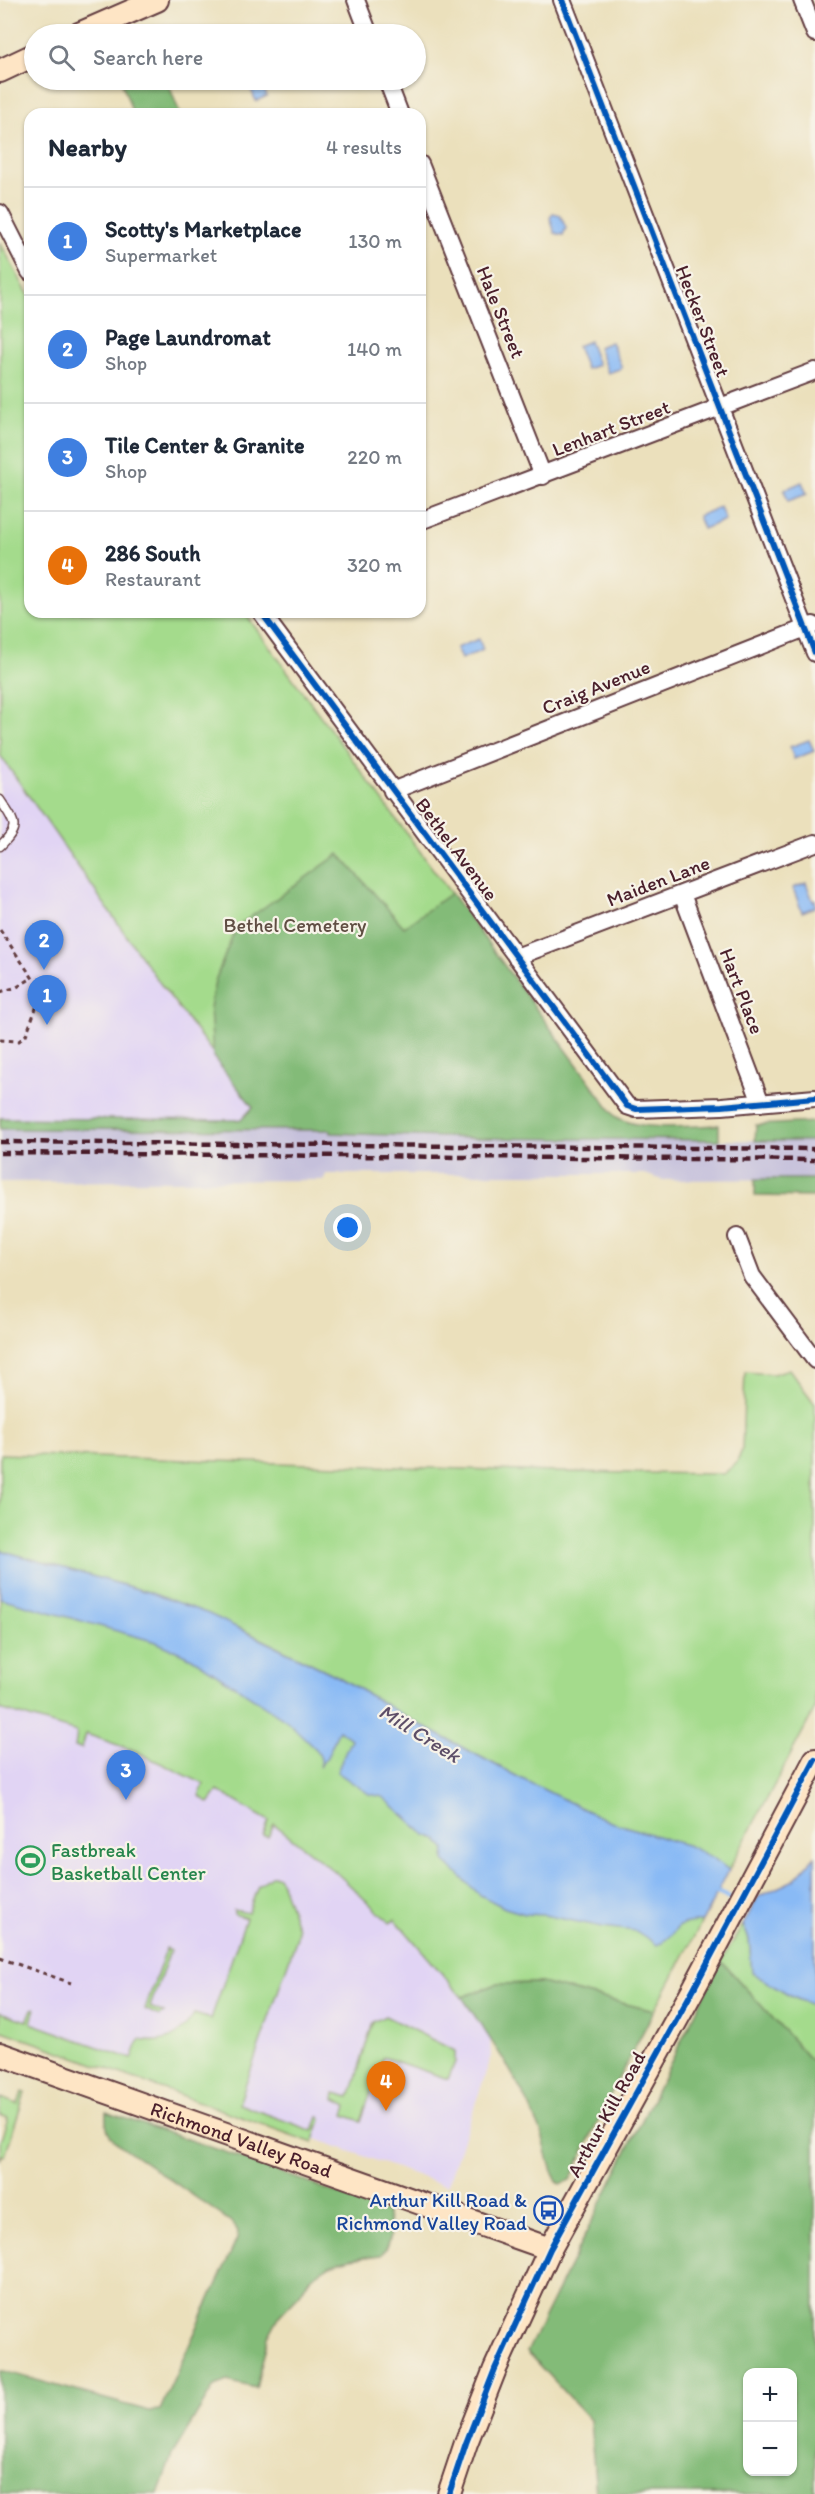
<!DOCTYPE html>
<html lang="en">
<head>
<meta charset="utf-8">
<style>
  body { margin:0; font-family:Itim,sans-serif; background:#f6f6f7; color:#1f2937 }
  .controls { position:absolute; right:18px; bottom:18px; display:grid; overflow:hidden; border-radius:12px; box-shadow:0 2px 4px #0004 }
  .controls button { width:54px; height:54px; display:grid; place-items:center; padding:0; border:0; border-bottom:2px solid #e0e1e3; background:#fff; color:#1f2937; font:30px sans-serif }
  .you { position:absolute; left:348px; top:1228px; width:21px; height:21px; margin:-15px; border:4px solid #fff; border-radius:50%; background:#1a73e8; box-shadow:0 0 0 9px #1a73e833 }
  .badge { display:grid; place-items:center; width:39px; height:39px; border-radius:50%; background:#0b8043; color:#fff; font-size:20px; font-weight:700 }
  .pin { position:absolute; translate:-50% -50px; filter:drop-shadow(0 2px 3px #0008) }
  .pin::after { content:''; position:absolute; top:32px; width:21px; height:18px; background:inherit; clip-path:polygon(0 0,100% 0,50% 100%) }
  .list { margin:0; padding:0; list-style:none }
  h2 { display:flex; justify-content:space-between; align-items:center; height:78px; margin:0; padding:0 24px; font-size:26px }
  h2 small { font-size:20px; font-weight:400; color:#747a83 }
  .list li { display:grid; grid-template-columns:39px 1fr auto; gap:18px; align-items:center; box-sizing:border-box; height:108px; padding:0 24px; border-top:2px solid #e0e1e3 }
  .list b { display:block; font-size:22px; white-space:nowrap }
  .list p { margin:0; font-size:20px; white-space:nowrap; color:#747a83 }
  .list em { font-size:20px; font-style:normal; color:#747a83 }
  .icon { flex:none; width:33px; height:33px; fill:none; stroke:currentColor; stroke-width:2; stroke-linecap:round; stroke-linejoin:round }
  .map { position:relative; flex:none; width:815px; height:2494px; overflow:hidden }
  .search { position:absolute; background:#fff; box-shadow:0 2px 4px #0004; left:24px; top:24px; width:402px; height:66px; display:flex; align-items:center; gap:15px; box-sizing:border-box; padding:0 21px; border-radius:33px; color:#747a83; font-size:22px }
  .panel { position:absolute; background:#fff; box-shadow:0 2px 4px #0004; left:24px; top:108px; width:402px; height:510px; border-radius:18px }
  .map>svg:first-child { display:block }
  .built { fill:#e1d4f4 }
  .industrial { fill:#c5c0db }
  .green { fill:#a4db8c; stroke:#777d5c; stroke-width:1.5 }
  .forest { fill:#83bb78; stroke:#666d52; stroke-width:1.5; fill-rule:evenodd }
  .water { fill:#89baf5; stroke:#6a6c90; stroke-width:1.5 }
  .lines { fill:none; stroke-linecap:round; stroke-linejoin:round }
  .stream { stroke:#89baf5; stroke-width:5 }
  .lane-casing { stroke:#623c41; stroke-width:11 }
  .street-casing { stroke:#623c41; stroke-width:20 }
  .secondary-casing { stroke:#623c41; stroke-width:26 }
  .path { stroke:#623c41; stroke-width:3; stroke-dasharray:4.5 4.5; stroke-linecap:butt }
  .lane { stroke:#fff; stroke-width:8 }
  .street { stroke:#fff; stroke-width:16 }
  .secondary { stroke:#fee5c5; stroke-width:22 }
  .rail { stroke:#4a1f2b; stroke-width:4.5; stroke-dasharray:9 4.5; stroke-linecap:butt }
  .cycleway-casing { stroke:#f7f3e8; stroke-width:10 }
  .cycleway { stroke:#0057b8; stroke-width:6 }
  .labels { text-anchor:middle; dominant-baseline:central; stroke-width:4.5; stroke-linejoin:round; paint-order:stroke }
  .street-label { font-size:20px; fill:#4a1f2b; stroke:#f7f3e8 }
  .park-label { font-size:20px; fill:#604e43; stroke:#f7f3e8 }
  .leisure-label { font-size:20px; fill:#27864d; stroke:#f7f3e8; text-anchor:start }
  .transit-label { font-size:20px; fill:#164399; stroke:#f7f3e8; text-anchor:end }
  .water-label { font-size:21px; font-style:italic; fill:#5d4e68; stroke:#f7f3e8 }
</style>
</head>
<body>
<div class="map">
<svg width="815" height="2494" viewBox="0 0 815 2494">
  <rect width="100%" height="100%" fill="#f7f3e8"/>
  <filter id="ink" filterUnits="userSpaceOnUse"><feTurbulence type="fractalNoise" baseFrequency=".0167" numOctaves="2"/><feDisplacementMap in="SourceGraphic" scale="12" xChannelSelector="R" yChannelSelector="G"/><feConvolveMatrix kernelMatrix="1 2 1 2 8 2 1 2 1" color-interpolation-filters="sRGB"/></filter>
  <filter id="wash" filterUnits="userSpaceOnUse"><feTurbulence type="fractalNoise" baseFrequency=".008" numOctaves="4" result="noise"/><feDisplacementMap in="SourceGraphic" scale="24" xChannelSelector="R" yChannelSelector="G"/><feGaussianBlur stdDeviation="1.35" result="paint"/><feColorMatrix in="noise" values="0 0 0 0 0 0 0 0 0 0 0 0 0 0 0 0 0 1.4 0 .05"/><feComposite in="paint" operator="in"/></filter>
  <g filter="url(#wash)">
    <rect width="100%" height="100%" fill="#ebe0bc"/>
    <path class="built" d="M 0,755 L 166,993 L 254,1107 L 241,1120 L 0,1118 Z
      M 0,1703 L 99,1731 L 289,1824 L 394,1918 L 462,1997 L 490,2038 L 491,2058 L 447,2186 L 316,2139 L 313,2143 L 0,2030 Z"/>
    <path class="industrial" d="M 0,1129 L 331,1130 L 332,1133 L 471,1138 L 815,1141 L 815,1179 L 662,1180 L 645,1174 L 326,1174 L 324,1180 L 0,1182 Z"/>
    <path class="green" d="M 0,242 L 30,298 L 30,612 L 244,612 L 602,1099 L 254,1107 L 156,978 L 0,755 Z
      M 789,1369 L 815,1404 L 815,1709 L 724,1879 L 569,1814 L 520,1778 L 411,1720 L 337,1676 L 241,1629 L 148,1592 L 0,1550 L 0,1454 L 554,1472 L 724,1474 L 737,1462 L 742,1450 L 745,1372 L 773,1374 Z
      M 0,1587 L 137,1625 L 311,1711 L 347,1735 L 391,1770 L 710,1907 L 654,2011 L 541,1983 L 497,1984 L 462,1997 L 395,1919 L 390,1923 L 340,1876 L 274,1824 L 268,1837 L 263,1836 L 269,1821 L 218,1791 L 209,1803 L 199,1796 L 204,1784 L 135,1751 L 86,1734 L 82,1748 L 75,1747 L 77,1732 L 0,1709 Z
      M 271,1876 L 277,1876 L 281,1881 L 298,1929 L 297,1937 L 239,2104 L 313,2131 L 318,2117 L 320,2117 L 321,2120 L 313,2143 L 0,2030 L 0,2012 L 27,2021 L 32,2009 L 35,2008 L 31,2023 L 132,2059 L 139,2040 C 164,2045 182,2037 194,2014 L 211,2019 L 246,1918 L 234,1914 L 234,1910 L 248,1913 L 258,1886 Z
      M 743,1925 L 749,1939 L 753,1973 L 790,1996 L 815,2006 L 815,2065 L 721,1961 Z
      M 166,1949 L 170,1951 L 150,2007 L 164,2013 L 159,2016 L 145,2009 Z
      M 385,2016 L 455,2051 L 455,2062 L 448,2079 L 383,2057 L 361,2121 L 344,2115 L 347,2106 L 334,2099 L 335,2093 L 350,2097 L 373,2022 Z
      M 22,2092 L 25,2093 L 5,2156 L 2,2155 L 0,2159 L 0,2142 L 8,2118 L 0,2115 L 0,2098 L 18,2104 Z"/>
    <path class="forest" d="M 121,80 L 167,80 L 180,114 L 133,114 Z
      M 339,854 L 404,927 L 451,893 L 615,1116 C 640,1132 690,1126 719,1125 L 719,1140 L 471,1138 L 331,1133 L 331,1130 L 0,1129 L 0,1118 L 241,1120 L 253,1107 L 213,1057 L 211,1024 L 210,1008 L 215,981 L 232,937 L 242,923 Z
      M 815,1122 L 815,1141 L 755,1141 L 756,1125 Z
      M 755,1179 L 815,1179 L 815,1197 L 755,1196 Z
      M 721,1961 L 815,2065 L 815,2494 L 596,2494 L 590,2420 L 527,2352 ZM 748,2372 L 792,2372 L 792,2472 L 748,2472 Z
      M 541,1983 L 654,2011 L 613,2089 L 570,2180 L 561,2184 C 549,2178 546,2142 540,2129 C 520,2081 491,2040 462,1997 L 497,1984 Z
      M 106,2112 L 234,2155 L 387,2212 C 391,2229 394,2241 381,2255 L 350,2259 L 330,2265 L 309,2279 L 300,2294 L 280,2315 L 268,2337 L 256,2388 L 227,2381 L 214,2386 L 172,2455 L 158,2494 L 0,2494 L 0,2370 L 149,2411 L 160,2410 L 237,2239 L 238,2231 L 231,2222 L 116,2142 C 107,2133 105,2126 106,2112 Z"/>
    <path class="water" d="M 247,80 L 260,80 L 267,96 L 256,101 L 250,87 L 247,88 L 245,83 Z
      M 553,213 L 560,215 L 566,228 L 563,235 L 555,233 L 550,218 Z
      M 589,341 L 598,365 L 586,369 L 577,346 Z
      M 611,342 L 622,368 L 608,373 L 598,347 Z
      M 802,482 L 807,494 L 788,501 L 784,490 Z
      M 720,507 L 725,520 L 703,529 L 698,516 Z
      M 479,639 L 483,650 L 461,659 L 456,648 Z
      M 809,740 L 814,751 L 794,759 L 790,747 Z
      M 806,883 L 813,901 L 815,900 L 815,907 L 802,912 L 793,888 Z
      M 0,1550 L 148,1592 L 209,1614 L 337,1676 L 411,1720 L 520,1778 L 608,1821 L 689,1846 L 713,1858 L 729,1870 L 702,1922 C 670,1921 680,1934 657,1945 L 636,1931 L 603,1927 L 544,1915 L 525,1914 L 505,1908 L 480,1895 L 444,1861 L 445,1849 L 437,1839 L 426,1835 L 383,1797 L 369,1794 L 337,1772 L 351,1739 L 339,1730 L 327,1757 L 319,1767 L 321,1759 L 317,1750 L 286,1720 L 192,1658 L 156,1642 L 0,1598 Z
      M 815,1856 L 815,2006 L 790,1996 L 752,1973 L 749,1939 L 743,1925 L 758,1897 L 794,1880 Z"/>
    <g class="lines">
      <path class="stream" d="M 713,1891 L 735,1900"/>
    </g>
  </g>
  <g filter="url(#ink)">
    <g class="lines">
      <defs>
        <path id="lane" d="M 0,800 C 15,823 21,826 0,846"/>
        <path id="street" d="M 356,0 L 369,34
          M 562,0 L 815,653
          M 802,0 L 815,33
          M 387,80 L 400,114
          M 420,164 L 543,476
          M 0,213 L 30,272
          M 420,521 L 815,371
          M 261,612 L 627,1106 L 636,1109 L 722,1106 L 815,1098
          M 392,791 L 813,625
          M 682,894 L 761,1103
          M 516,957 L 815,843
          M 737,1237 L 752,1276 L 815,1360"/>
        <g id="secondary">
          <path d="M 79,34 L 157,0"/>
          <path d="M 0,71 L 34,55"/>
          <path id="s1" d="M 0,2054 L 550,2249"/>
          <path d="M 449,2494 L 466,2443 L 495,2369 L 550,2249 L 694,1988 L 815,1760"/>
        </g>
      </defs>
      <use href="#lane" class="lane-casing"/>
      <use href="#street" class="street-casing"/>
      <use href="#secondary" class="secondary-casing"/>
      <path class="path" d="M 0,930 L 40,989 L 41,995 L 26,1035 L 19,1041 L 0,1040
        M 0,992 L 17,987 L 32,978
        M 0,1958 L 71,1983"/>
      <use href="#lane" class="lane"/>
      <use href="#street" class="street"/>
      <use href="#secondary" class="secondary"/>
      <path class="rail" d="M 0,1142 L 815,1149
        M 0,1153 L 815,1160"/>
      <defs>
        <path id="cycleway" d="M 562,0 L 815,653
          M 261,612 L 627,1106 L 636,1109 L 722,1106 L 815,1098
          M 449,2494 L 466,2443 L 495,2369 L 550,2249 L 694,1988 L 815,1760"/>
      </defs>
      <use href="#cycleway" class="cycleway-casing"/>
      <use href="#cycleway" class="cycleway"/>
    </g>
  </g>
  <defs>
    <symbol id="stadium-ring" viewBox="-11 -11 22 22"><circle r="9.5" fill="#f7f3e8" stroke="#2e9e5b" stroke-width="1.5"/><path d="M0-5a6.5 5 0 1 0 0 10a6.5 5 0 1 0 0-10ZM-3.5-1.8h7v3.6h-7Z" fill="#2e9e5b"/></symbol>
    <symbol id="bus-ring" viewBox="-11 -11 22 22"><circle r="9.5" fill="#f7f3e8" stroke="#1a4fb4" stroke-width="1.5"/><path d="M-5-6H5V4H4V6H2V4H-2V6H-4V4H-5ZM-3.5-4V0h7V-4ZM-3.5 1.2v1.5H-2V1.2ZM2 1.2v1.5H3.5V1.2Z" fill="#1a4fb4"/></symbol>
  </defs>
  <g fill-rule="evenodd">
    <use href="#stadium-ring" x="14" y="1844" width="33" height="33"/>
    <use href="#bus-ring" x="532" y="2194" width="33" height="33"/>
  </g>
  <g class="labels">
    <g class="street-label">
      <text transform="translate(501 312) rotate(68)">Hale Street</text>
      <text transform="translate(703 321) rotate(69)">Hecker Street</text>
      <text transform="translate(611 428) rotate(-21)">Lenhart Street</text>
      <text transform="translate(596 687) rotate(-22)">Craig Avenue</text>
      <text transform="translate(457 849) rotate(53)">Bethel Avenue</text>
      <text transform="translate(658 881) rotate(-21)">Maiden Lane</text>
      <text transform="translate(742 991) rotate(69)">Hart Place</text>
      <text transform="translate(606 2114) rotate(-61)">Arthur Kill Road</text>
      <text stroke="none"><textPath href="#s1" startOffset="256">Richmond Valley Road</textPath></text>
    </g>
    <g class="park-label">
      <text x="295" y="925">Bethel Cemetery</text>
    </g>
    <g class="leisure-label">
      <text x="51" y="1850">Fastbreak<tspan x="51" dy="23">Basketball Center</tspan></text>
    </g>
    <g class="transit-label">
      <text x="527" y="2200">Arthur Kill Road &amp;<tspan x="527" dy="23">Richmond Valley Road</tspan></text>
    </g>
    <g class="water-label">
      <text transform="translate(420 1733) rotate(32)">Mill Creek</text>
    </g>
  </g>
</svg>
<div class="controls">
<button>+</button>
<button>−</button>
</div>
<div class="you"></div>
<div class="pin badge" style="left:47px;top:1025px;background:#3f7fe0">1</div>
<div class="pin badge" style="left:44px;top:970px;background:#3f7fe0">2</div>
<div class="pin badge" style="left:126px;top:1800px;background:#3f7fe0">3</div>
<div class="pin badge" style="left:386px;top:2111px;background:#e8710a">4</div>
<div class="search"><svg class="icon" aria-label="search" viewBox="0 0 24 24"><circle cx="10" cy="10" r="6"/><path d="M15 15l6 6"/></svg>Search here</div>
<section class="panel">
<h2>Nearby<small>4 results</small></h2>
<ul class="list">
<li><span class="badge" style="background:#3f7fe0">1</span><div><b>Scotty's Marketplace</b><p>Supermarket</p></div><em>130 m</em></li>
<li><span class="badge" style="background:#3f7fe0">2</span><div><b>Page Laundromat</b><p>Shop</p></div><em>140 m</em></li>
<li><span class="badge" style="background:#3f7fe0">3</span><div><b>Tile Center &amp; Granite</b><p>Shop</p></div><em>220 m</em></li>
<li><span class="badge" style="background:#e8710a">4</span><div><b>286 South</b><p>Restaurant</p></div><em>320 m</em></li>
</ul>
</section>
</div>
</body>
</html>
